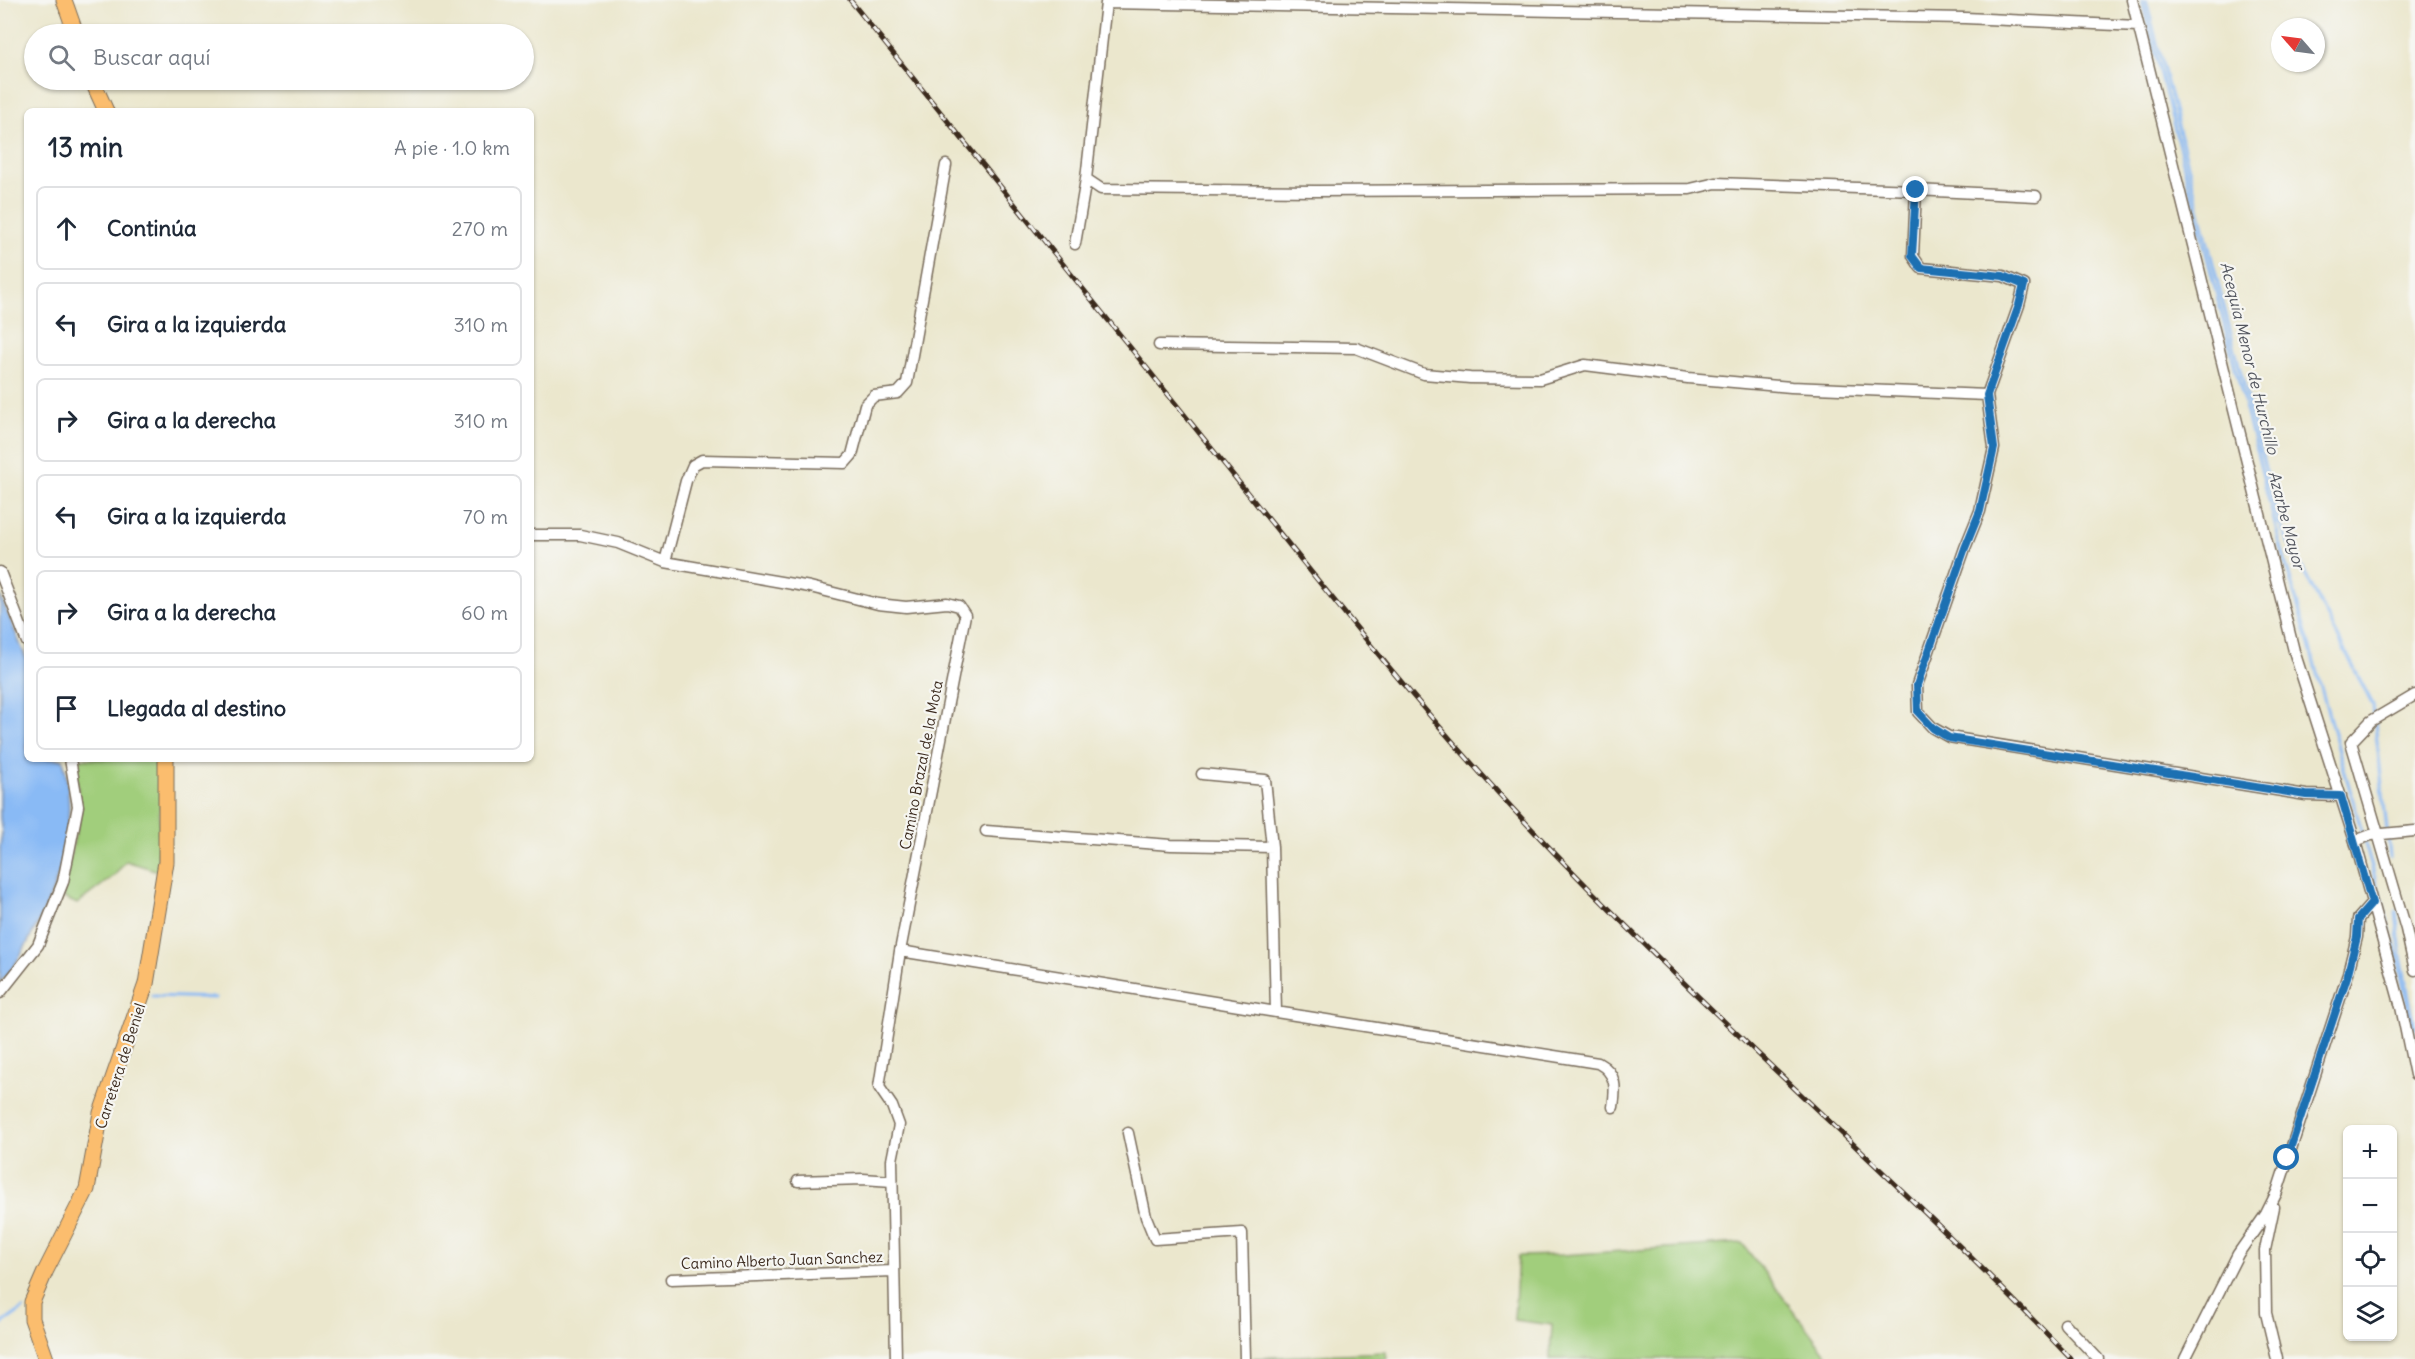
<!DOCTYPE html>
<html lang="es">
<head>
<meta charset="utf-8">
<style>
  body { margin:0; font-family:Delius,sans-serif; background:#f2f2f3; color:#1f2937 }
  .controls { position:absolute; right:18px; bottom:18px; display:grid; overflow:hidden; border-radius:9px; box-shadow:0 2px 4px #0004 }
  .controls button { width:54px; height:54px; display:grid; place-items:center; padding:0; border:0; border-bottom:2px solid #e0e1e3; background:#fff; color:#1f2937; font:30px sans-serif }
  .compass { position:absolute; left:2271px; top:18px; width:54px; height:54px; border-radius:50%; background:#fff; box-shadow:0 2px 4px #0004; rotate:298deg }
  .stop { position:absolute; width:18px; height:18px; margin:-14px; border:4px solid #1f6fb2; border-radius:50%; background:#fff }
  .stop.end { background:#1f6fb2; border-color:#fff; box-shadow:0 2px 6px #0008 }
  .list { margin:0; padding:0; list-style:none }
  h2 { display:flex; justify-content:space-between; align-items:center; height:78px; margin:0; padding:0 24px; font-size:26px }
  h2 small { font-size:20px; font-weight:400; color:#747a83 }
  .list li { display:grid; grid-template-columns:39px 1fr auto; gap:18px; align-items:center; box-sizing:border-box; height:84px; margin:0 12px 12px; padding:0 12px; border:2px solid #e0e1e3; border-radius:9px }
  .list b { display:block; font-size:22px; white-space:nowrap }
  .list em { font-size:20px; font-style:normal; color:#747a83 }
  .icon { flex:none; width:33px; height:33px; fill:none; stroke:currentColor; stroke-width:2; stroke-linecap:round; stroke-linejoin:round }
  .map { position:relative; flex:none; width:2415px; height:1359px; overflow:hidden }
  .search { position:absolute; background:#fff; box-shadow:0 2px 4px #0004; left:24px; top:24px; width:510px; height:66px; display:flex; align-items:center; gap:15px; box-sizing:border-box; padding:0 21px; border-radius:33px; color:#747a83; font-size:22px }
  .panel { position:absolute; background:#fff; box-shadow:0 2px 4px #0004; left:24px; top:108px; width:510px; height:654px; border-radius:9px }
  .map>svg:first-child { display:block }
  .green { fill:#a1ce7b; stroke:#6e7c4c; stroke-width:1.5 }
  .water { fill:#89baf5; stroke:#62728a; stroke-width:1.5 }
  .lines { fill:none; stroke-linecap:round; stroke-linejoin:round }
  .stream { stroke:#89baf5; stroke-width:3 }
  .street-casing { stroke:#796c5b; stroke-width:13 }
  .primary-casing { stroke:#796c5b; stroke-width:17 }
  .street { stroke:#fff; stroke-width:10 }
  .primary { stroke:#fbbd6e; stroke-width:15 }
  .rail-casing { stroke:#3b2a1e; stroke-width:5 }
  .rail { stroke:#f6f6f2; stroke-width:3; stroke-dasharray:9; stroke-linecap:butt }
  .route { stroke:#1f6fb2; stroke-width:8 }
  .labels { text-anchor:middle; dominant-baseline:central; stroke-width:4.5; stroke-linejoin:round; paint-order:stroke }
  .street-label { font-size:15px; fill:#3b2a1e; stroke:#f6f6f2 }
  .water-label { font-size:16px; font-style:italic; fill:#52555e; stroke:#f6f6f2 }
</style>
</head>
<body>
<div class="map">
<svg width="2415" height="1359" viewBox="0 0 2415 1359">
  <rect width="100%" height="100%" fill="#f6f6f2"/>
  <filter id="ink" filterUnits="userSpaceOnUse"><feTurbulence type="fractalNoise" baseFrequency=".0167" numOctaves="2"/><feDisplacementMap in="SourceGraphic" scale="12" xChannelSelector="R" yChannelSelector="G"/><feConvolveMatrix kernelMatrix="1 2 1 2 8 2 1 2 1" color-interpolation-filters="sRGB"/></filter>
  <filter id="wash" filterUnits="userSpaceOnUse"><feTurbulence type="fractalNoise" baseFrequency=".008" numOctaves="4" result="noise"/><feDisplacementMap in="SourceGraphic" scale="24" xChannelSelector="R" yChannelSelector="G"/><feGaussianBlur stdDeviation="1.35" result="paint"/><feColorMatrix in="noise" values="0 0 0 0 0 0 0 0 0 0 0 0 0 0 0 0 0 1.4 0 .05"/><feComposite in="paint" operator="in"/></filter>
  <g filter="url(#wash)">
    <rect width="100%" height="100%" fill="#ebe7cd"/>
    <path class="green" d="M 75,759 L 161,759 L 158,871 L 126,861 L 115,875 L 77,904 L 64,898 L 63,890 L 80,813 Z
      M 1742,1243 L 1830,1359 L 1550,1359 L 1552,1325 L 1514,1320 L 1518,1256 L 1562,1255 Z
      M 1386,1352 L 1387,1359 L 1254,1359 L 1254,1358 Z"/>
    <path class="water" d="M 0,595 L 27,661 L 27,759 L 63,759 C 78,821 62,882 31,936 C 22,953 14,969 0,982 L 0,846 L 2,833 L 0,818 Z"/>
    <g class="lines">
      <path class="stream" d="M 2142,0 L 2278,536 L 2398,959 L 2415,1044
        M 2146,0 L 2279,523 L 2373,705 L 2374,717
        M 2375,723 L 2387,830
        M 2388,837 L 2390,857
        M 2396,911 L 2401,956 L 2415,1028
        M 152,996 L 216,998
        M 0,1325 L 23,1309"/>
    </g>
  </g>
  <g filter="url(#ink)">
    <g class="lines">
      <defs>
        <path id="street" d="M 2132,0 L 2294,651 L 2355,841 L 2401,1007 L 2415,1075
          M 1916,190 L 1716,183 L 1690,189 L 1315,191 L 1101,189 L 1086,179 L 1106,3 L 1965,18 L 2138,26
          M 1075,244 L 1086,179
          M 1159,345 L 1356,348 L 1424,374 L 1470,378 L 1540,379 L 1585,365 L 1688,378 L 1791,387 L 1987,395 L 1994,448 L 1980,511 L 1965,548 L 1917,685 L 1918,712 L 1933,728 L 1949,737 L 2306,795 L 2341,796
          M 1987,395 L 2019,305 L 2024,285 L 2003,276 L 1921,268 L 1913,256 L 1916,190 L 2036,196
          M 531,535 L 580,535 L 618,543 L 665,562 L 810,587 L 878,604 L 906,607 L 947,603 L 959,606 L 965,615 L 900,951 L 879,1087 L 892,1106 L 899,1125 L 892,1160 L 896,1359
          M 665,562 L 686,481 L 693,465 L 702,460 L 845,463 L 852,455 L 865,405 L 874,396 L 898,393 L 907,383 L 946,165
          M 0,572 L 27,642
          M 2415,695 L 2371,721 L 2351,742 L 2406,929 L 2415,970
          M 1202,774 L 1265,780 L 1272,847
          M 2355,841 L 2371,835 L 2415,831
          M 900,951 L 1276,1012 L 1272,847 L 1171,845 L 986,831
          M 0,993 L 38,945 L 63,882 L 78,806 L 70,759
          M 1276,1012 L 1598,1063 C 1617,1073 1616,1088 1613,1107
          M 1128,1133 L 1146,1217 L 1155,1239 L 1242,1233 L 1245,1359
          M 798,1181 L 863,1179 L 892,1181
          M 2274,1207 L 2265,1250 L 2266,1313 L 2277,1359
          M 671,1279 L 893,1271
          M 2065,1324 L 2098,1359
          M 2185,1359 L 2238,1254 L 2266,1214 L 2277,1192 L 2347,977 L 2357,937 L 2358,919 L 2372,903"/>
        <path id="primary" d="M 64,0 L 76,34
          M 92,80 L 106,111
          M 46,1359 L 32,1319 L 32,1302 L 45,1272 L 87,1189 L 101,1113 L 146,984 L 166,862 L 166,759"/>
      </defs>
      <use href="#street" class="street-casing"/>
      <use href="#primary" class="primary-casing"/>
      <use href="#street" class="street"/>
      <use href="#primary" class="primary"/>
      <defs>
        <path id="rail" d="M 850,0 C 975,155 1100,310 1225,465 C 1323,587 1420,710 1527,824 C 1701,1010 1896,1175 2071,1359"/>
      </defs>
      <use href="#rail" class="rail-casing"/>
      <use href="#rail" class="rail"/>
    </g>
  </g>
  <g class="lines" filter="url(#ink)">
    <path class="route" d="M 1916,190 L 1912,256 L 1921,268 L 2003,276 L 2024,285 L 2019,305 L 1987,395 L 1994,448 L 1980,511 L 1965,548 L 1917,685 L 1918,712 L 1933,728 L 1949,738 L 2306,795 L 2341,796 L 2372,903 L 2358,919 L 2357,937 L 2347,977 L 2287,1158"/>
  </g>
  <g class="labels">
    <g class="street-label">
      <text transform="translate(921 765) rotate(-79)">Camino Brazal de la Mota</text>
      <text transform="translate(120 1066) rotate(-72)">Carretera de Beniel</text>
      <text transform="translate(782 1260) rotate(-2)">Camino Alberto Juan Sanchez</text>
    </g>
    <g class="water-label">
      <text transform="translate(2250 358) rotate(76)">Acequia Menor de Hurchillo</text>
      <text transform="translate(2287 520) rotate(75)">Azarbe Mayor</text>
    </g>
  </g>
</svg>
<div class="controls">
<button>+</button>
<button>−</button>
<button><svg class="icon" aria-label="locate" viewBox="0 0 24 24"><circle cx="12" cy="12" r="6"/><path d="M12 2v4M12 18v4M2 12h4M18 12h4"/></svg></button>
<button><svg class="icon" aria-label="layers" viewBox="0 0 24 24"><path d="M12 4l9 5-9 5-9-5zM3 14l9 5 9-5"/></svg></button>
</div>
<svg class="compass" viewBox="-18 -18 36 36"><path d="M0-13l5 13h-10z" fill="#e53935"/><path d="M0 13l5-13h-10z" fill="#747a83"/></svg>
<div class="stop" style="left:2287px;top:1158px"></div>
<div class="stop end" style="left:1916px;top:190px"></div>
<div class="search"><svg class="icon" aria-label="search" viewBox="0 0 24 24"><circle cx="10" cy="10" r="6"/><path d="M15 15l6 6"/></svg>Buscar aquí</div>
<section class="panel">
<h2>13 min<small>A pie · 1.0 km</small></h2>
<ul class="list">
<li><svg class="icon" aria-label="ahead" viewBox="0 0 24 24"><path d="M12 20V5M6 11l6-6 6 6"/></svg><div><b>Continúa</b></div><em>270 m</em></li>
<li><svg class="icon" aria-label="left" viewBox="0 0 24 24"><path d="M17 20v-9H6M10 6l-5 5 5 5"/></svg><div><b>Gira a la izquierda</b></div><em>310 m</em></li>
<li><svg class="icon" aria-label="right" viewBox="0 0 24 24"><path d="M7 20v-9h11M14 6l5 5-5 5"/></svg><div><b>Gira a la derecha</b></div><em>310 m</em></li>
<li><svg class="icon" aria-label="left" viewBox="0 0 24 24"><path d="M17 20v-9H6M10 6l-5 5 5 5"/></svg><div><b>Gira a la izquierda</b></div><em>70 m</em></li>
<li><svg class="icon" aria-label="right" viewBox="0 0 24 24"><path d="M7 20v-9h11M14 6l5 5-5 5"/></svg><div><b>Gira a la derecha</b></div><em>60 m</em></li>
<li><svg class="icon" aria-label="arrive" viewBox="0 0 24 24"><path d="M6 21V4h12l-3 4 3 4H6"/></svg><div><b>Llegada al destino</b></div></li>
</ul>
</section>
</div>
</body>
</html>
